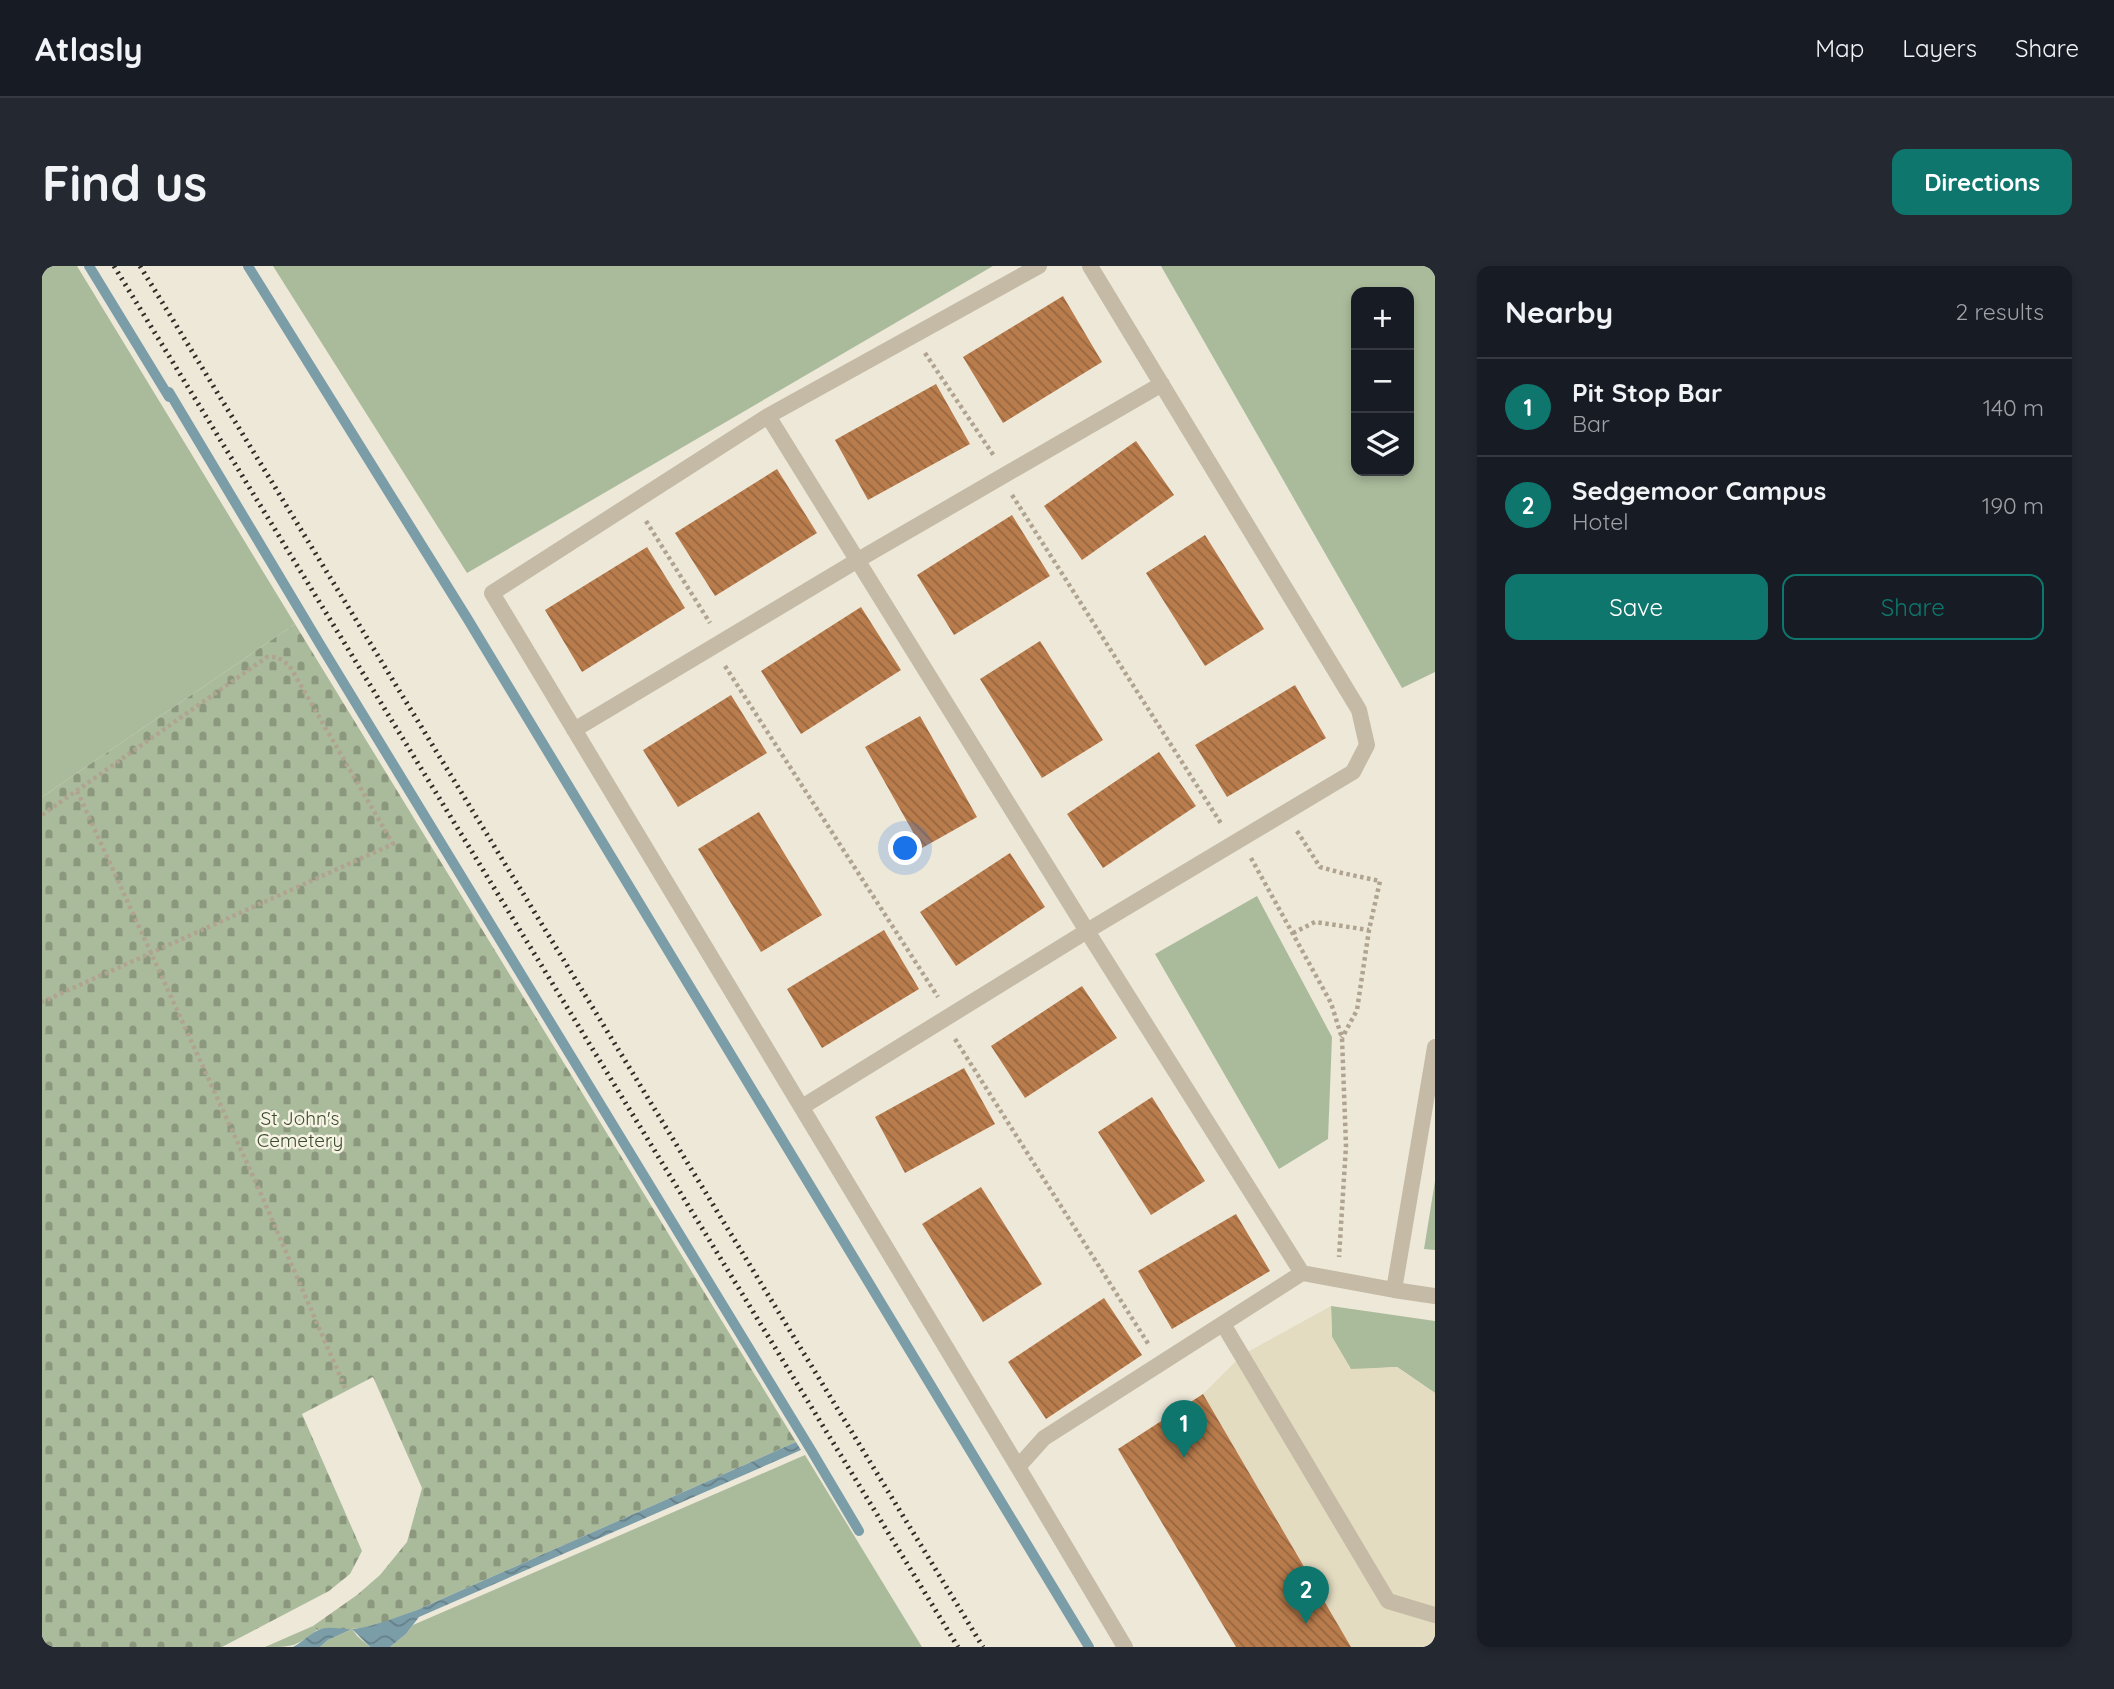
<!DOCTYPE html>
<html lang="en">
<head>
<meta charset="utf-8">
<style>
  body { margin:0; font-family:Quicksand,sans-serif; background:#242831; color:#f1f3f6 }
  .controls { position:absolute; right:21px; top:21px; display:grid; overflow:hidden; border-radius:14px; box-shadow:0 4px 10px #0003 }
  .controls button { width:63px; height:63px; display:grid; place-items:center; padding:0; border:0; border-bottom:2px solid #363941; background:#171b24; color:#f1f3f6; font:35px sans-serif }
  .you { position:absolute; left:864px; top:583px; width:24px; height:24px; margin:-18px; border:5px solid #fff; border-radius:50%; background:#1a73e8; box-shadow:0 0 0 10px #1a73e833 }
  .badge { display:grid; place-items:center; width:46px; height:46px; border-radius:50%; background:#0f766e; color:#fff; font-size:23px; font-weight:700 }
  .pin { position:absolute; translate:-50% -58px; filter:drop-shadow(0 2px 4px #0008) }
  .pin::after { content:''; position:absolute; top:37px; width:24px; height:21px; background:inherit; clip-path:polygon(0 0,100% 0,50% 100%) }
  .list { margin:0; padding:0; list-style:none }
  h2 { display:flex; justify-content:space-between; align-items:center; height:91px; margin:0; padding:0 28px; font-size:30px }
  h2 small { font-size:23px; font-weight:400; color:#9ea1a6 }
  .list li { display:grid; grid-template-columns:46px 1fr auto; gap:21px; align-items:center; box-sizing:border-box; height:98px; padding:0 28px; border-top:2px solid #363941 }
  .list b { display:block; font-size:26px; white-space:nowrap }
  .list p { margin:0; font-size:23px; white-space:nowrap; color:#9ea1a6 }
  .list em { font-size:23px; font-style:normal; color:#9ea1a6 }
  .actions { display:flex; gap:14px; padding:21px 28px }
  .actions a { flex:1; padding:16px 0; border:2px solid #0f766e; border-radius:14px; text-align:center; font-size:24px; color:#0f766e }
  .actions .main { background:#0f766e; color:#fff }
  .icon { flex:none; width:38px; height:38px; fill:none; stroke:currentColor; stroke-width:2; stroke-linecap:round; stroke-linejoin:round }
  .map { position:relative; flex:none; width:1393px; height:1381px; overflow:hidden; border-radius:14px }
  header { display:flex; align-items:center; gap:42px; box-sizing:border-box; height:98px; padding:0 35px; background:#171b24; border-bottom:2px solid #363941 }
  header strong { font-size:33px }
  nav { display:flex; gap:38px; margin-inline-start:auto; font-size:24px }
  .intro { display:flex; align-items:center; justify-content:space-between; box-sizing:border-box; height:168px; padding:0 42px }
  h1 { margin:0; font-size:49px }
  .button { padding:18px 32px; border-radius:14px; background:#0f766e; color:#fff; font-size:24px; font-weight:700 }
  main { display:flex; gap:42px; padding:0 42px }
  aside { flex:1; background:#171b24; border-radius:14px; box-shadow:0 4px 10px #0003 }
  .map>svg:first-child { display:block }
  .grass { fill:#aabb9b; fill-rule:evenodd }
  .cemetery { fill:url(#cemetery-stones) }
  .plaza { fill:#e4dcc1 }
  .water { fill:url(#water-waves) }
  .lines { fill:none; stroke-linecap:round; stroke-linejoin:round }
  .stream { stroke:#7b9da8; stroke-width:10 }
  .building { fill:url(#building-back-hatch) }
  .path { stroke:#b0a491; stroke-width:4.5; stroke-dasharray:3.5 3.5; stroke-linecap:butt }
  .service { stroke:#c4baa6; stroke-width:16 }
  .rail { stroke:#312c26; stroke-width:5; stroke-dasharray:2 5; stroke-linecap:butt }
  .labels { text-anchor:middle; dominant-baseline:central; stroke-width:5; stroke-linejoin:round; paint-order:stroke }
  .park-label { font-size:19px; fill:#3b4d2d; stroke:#f6f2e4 }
</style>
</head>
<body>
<header>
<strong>Atlasly</strong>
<nav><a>Map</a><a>Layers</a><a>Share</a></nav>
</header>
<div class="intro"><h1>Find us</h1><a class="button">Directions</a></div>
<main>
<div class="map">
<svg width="1393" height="1381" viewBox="0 0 1393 1381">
  <defs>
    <pattern id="cemetery-stones" width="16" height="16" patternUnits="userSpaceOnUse" patternTransform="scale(1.75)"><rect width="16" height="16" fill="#aabb9b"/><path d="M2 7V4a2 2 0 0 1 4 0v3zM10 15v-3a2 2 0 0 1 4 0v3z" fill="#8b987e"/></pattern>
    <pattern id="water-waves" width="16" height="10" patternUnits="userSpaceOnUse" patternTransform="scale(1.75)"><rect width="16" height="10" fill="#7b9da8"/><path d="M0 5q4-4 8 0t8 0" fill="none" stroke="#658089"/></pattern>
    <pattern id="building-back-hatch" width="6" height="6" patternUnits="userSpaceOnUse" patternTransform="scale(1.75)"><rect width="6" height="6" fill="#b97c4c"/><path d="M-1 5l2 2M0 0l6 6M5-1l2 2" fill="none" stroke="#97663f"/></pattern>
  </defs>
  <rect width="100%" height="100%" fill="#eee8d9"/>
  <path class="grass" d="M 0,0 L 35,0 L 253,358 L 0,531 Z
    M 231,0 L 951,0 L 425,307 Z
    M 1119,0 L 1393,0 L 1393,406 L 1360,422 ZM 1314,26 L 1367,26 L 1367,205 L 1314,205 Z
    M 1215,630 L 1290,771 L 1286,873 L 1237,903 L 1113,688 Z
    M 1393,915 L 1393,984 L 1382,983 Z
    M 1289,1040 L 1393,1055 L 1393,1127 L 1355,1101 L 1309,1104 L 1290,1071 Z
    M 763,1189 L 880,1381 L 348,1381 L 364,1368 L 371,1359 Z
    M 271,1360 L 275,1364 C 254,1381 250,1381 223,1381 Z
    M 310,1363 L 315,1370 L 328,1381 L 278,1381 L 286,1374 Z"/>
  <path class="cemetery" d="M 253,358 L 754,1176 L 375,1344 C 355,1352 331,1362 309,1363 C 297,1364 287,1362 275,1364 L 271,1360 L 315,1329 L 338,1309 L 365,1276 L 380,1222 L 331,1111 L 260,1148 L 320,1285 L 308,1308 L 287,1325 L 180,1381 L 0,1381 L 0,531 Z"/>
  <path class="plaza" d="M 1289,1040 L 1290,1071 L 1309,1103 L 1355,1101 L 1393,1127 L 1393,1381 L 1309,1381 L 1161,1128 L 1200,1089 Z"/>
  <path class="water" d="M 754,1176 L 759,1184 L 377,1351 L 364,1368 L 348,1381 L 328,1381 L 310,1363 L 286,1374 L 278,1381 L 251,1381 C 261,1376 269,1366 279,1363 C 290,1360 301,1364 312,1363 C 334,1360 355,1351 375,1344 Z"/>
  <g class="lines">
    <path class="stream" d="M 47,0 L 127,131
      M 206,0 L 425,352 L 1047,1381
      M 127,126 L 279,380 L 769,1184 L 817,1265"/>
  </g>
  <path class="building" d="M 1021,30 L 1060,96 L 961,157 L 921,91 Z
    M 894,118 L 928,178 L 826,234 L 793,174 Z
    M 1094,175 L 1132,229 L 1040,294 L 1002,240 Z
    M 735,203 L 775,267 L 673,330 L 633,267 Z
    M 970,249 L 1008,310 L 912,369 L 875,309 Z
    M 1163,269 L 1222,363 L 1163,400 L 1104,307 Z
    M 605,281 L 643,342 L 540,406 L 503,344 Z
    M 819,341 L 859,404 L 759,468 L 719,405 Z
    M 998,375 L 1061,474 L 1000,512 L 938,413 Z
    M 1253,419 L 1284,472 L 1185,531 L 1153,479 Z
    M 689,429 L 725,487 L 636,541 L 601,484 Z
    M 878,450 L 935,551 L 880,582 L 823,481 Z
    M 1117,486 L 1154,540 L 1061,602 L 1025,548 Z
    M 717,546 L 780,649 L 719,686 L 656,583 Z
    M 968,587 L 1003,641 L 914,700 L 878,646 Z
    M 842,664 L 877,723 L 780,782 L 745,723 Z
    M 1040,720 L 1075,772 L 983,832 L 949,780 Z
    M 922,802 L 953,858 L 863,907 L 833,851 Z
    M 1110,831 L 1163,915 L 1109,949 L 1056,866 Z
    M 939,921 L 1000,1018 L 941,1056 L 880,958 Z
    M 1194,948 L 1228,1005 L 1130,1063 L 1096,1005 Z
    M 1062,1032 L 1100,1089 L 1004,1153 L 966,1096 Z
    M 1161,1128 L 1309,1381 L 1194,1381 L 1076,1183 Z"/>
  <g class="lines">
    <path class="path" d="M 883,87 L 952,190
      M 970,229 L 1180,559
      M 604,255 L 668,357
      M 683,400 L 896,731
      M 35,525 L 215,919 L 304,1124
      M 0,549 L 225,391 L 235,391 L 247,399 L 351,578 L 0,736
      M 1255,565 L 1278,601 L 1300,607 L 1338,615 L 1327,664 L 1315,744 L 1300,772
      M 1209,592 L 1289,737 L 1300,772 L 1304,880 L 1297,991
      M 1251,667 L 1273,656 L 1327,664
      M 913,773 L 1107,1079"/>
    <path class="service" d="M 726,150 L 1045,665 L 1260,1007
      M 532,464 L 816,294 L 1120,118
      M 1393,781 L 1352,1024 L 1393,1030
      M 760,841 L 1045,665 L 1311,506 L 1325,479 L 1317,444 L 1048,0
      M 1181,1058 L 1346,1335 L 1393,1349
      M 976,1201 L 450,327 L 726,150 L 997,0
      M 1083,1381 L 976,1201 L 1002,1172 L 1260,1007 L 1352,1024"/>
    <path class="rail" d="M 72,0 L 916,1381
      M 98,0 L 941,1381"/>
  </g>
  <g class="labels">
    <g class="park-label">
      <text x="258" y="852">St John's<tspan x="258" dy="22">Cemetery</tspan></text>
    </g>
  </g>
</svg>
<div class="controls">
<button>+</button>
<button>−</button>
<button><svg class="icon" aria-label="layers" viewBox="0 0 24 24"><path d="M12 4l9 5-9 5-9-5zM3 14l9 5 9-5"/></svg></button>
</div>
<div class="you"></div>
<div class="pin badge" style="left:1142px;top:1192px">1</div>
<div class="pin badge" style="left:1264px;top:1358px">2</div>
</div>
<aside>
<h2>Nearby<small>2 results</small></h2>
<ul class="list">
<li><span class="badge">1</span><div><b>Pit Stop Bar</b><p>Bar</p></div><em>140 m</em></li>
<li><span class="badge">2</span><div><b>Sedgemoor Campus</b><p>Hotel</p></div><em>190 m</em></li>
</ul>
<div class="actions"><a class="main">Save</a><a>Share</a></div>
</aside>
</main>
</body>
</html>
